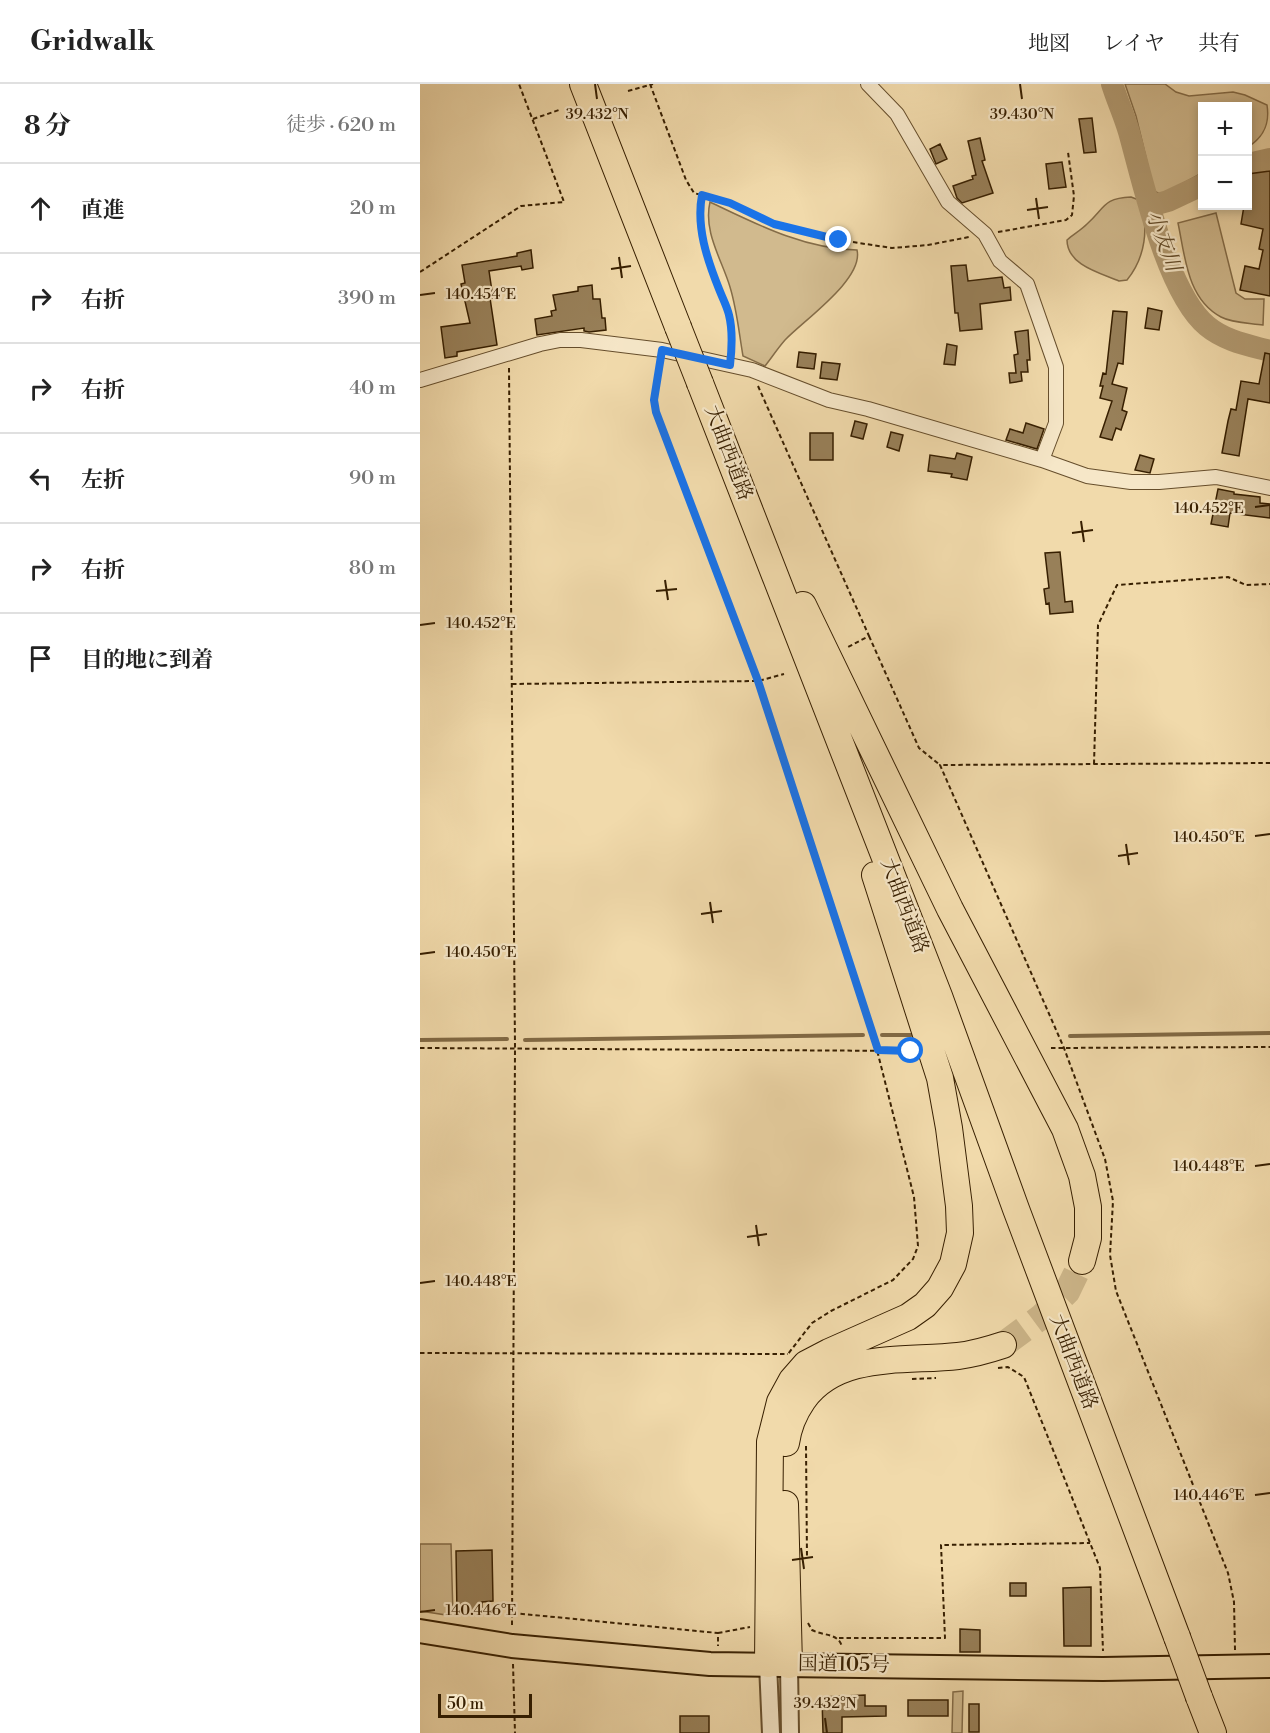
<!DOCTYPE html>
<html lang="ja">
<head>
<meta charset="utf-8">
<style>
  body { margin:0; font-family:"Libre Bodoni","Noto Serif JP",serif; background:#f6f6f6; color:#222 }
  .controls { position:absolute; right:18px; top:18px; display:grid; overflow:hidden; border-radius:0px; box-shadow:0 3px 9px #0003 }
  .controls button { width:54px; height:54px; display:grid; place-items:center; padding:0; border:0; border-bottom:2px solid #e0e0e0; background:#fff; color:#222; font:30px sans-serif }
  .scale { position:absolute; left:18px; bottom:15px; width:94px; box-sizing:border-box; padding-left:6px; border:3px solid #371f01; border-top:0; font-size:16px; line-height:21px; white-space:nowrap; color:#371f01; -webkit-text-stroke:4px #f6e7c8; paint-order:stroke }
  .stop { position:absolute; width:18px; height:18px; margin:-14px; border:4px solid #1a73e8; border-radius:50%; background:#fff }
  .stop.end { background:#1a73e8; border-color:#fff; box-shadow:0 2px 6px #0008 }
  .list { margin:0; padding:0; list-style:none }
  h2 { display:flex; justify-content:space-between; align-items:center; height:78px; margin:0; padding:0 24px; font-size:26px }
  h2 small { font-size:20px; font-weight:400; color:#767676 }
  .list li { display:grid; grid-template-columns:39px 1fr auto; gap:18px; align-items:center; box-sizing:border-box; height:90px; padding:0 24px; border-top:2px solid #e0e0e0 }
  .list b { display:block; font-size:22px; white-space:nowrap }
  .list em { font-size:20px; font-style:normal; color:#767676 }
  .icon { flex:none; width:33px; height:33px; fill:none; stroke:currentColor; stroke-width:2; stroke-linecap:round; stroke-linejoin:round }
  .map { position:relative; flex:none; width:850px; height:1649px; overflow:hidden }
  header { display:flex; align-items:center; gap:36px; box-sizing:border-box; height:84px; padding:0 30px; background:#fff; border-bottom:2px solid #e0e0e0 }
  header strong { font-size:28px }
  nav { display:flex; gap:33px; margin-inline-start:auto; font-size:21px }
  main { display:flex }
  aside { flex:1; background:#fff }
  .map>svg:first-child { display:block }
  .green { fill:#d1ba8e; stroke:#846c48; stroke-width:1.5 }
  .lines { fill:none; stroke-linecap:round; stroke-linejoin:round }
  .stream { stroke:#816944; stroke-width:4 }
  .river { stroke:#b29a71; stroke-width:22 }
  .building { fill:#988059; stroke:#371f01; stroke-width:1.5 }
  .motorway-tunnel { stroke:#ccb589; stroke-width:26; stroke-dasharray:26 13; stroke-linecap:butt }
  .minor-casing { stroke:#664e2c; stroke-width:16 }
  .tertiary-casing { stroke:#664e2c; stroke-width:20 }
  .trunk-casing { stroke:#371f01; stroke-width:26 }
  .motorway-casing { stroke:#371f01; stroke-width:28 }
  .path { stroke:#371f01; stroke-width:2; stroke-dasharray:4.5 3; stroke-linecap:butt }
  .minor { stroke:#f6e7c8; stroke-width:14 }
  .tertiary { stroke:#f6e7c8; stroke-width:16 }
  .trunk { stroke:#f1daab; stroke-width:22 }
  .motorway { stroke:#f1daab; stroke-width:26 }
  .motorway-bridge-casing { stroke:#371f01; stroke-width:28; stroke-linecap:butt }
  .motorway-bridge { stroke:#f1daab; stroke-width:26 }
  .route { stroke:#1a73e8; stroke-width:8 }
  .ticks { fill:none; stroke:#371f01; stroke-width:2 }
  .labels { text-anchor:middle; dominant-baseline:central; stroke-width:4.5; stroke-linejoin:round; paint-order:stroke }
  .street-label { font-size:20px; fill:#371f01; stroke:#f6e7c8 }
  .water-label { font-size:21px; font-style:italic; fill:#624a28; stroke:#f6e7c8 }
  .ticks-label { font-size:15px; text-anchor:middle; fill:#371f01; stroke:#f6e7c8; stroke-width:4.5; stroke-linejoin:round; paint-order:stroke }
</style>
</head>
<body>
<header>
<strong>Gridwalk</strong>
<nav><a>地図</a><a>レイヤ</a><a>共有</a></nav>
</header>
<main>
<aside>
<h2>8 分<small>徒歩 · 620 m</small></h2>
<ul class="list">
<li><svg class="icon" aria-label="ahead" viewBox="0 0 24 24"><path d="M12 20V5M6 11l6-6 6 6"/></svg><div><b>直進</b></div><em>20 m</em></li>
<li><svg class="icon" aria-label="right" viewBox="0 0 24 24"><path d="M7 20v-9h11M14 6l5 5-5 5"/></svg><div><b>右折</b></div><em>390 m</em></li>
<li><svg class="icon" aria-label="right" viewBox="0 0 24 24"><path d="M7 20v-9h11M14 6l5 5-5 5"/></svg><div><b>右折</b></div><em>40 m</em></li>
<li><svg class="icon" aria-label="left" viewBox="0 0 24 24"><path d="M17 20v-9H6M10 6l-5 5 5 5"/></svg><div><b>左折</b></div><em>90 m</em></li>
<li><svg class="icon" aria-label="right" viewBox="0 0 24 24"><path d="M7 20v-9h11M14 6l5 5-5 5"/></svg><div><b>右折</b></div><em>80 m</em></li>
<li><svg class="icon" aria-label="arrive" viewBox="0 0 24 24"><path d="M6 21V4h12l-3 4 3 4H6"/></svg><div><b>目的地に到着</b></div></li>
</ul>
</aside>
<div class="map">
<svg width="850" height="1649" viewBox="0 0 850 1649">
  <rect width="100%" height="100%" fill="#f1daab"/>
  <filter id="stains"><feTurbulence type="fractalNoise" baseFrequency=".00333" numOctaves="4"/><feColorMatrix values="0 0 0 0 .2 0 0 0 0 .09 0 0 0 0 .02 0 0 0 .5 -.17"/></filter>
  <radialGradient id="worn" r=".72"><stop offset=".6" stop-color="#630" stop-opacity="0"/><stop offset="1" stop-color="#630" stop-opacity=".3"/></radialGradient>
  <path class="green" d="M 705,0 L 745,0 L 756,8 L 769,12 L 813,8 L 825,11 L 847,21 C 850,40 844,53 828,63 L 828,22 L 782,22 L 782,89 L 742,111 L 734,107 L 716,32 Z
    M 711,113 L 719,116 C 730,143 725,174 707,196 L 699,197 C 680,189 647,181 647,156 C 654,150 661,146 667,140 C 685,124 683,114 711,113 Z
    M 290,118 C 336,140 384,165 437,166 C 444,195 384,236 365,256 C 358,264 352,273 345,282 L 323,272 C 319,249 317,226 310,203 C 302,176 283,148 290,118 Z
    M 796,129 L 816,209 L 825,215 L 844,215 L 843,241 C 830,239 812,239 801,233 C 767,215 765,172 758,139 Z
    M 0,1460 L 31,1460 L 33,1532 L 0,1527 Z
    M 543,1607 L 542,1649 L 532,1649 L 533,1608 Z"/>
  <g class="lines">
    <path class="stream" d="M 462,951 L 491,951
      M 650,952 L 850,949
      M 0,956 L 87,955
      M 105,956 L 443,951"/>
    <path class="river" d="M 692,0 C 697,16 704,31 709,48 C 723,98 747,209 787,242 C 805,257 828,261 850,267
      M 828,80 L 850,75
      M 730,122 L 748,117 L 782,101"/>
  </g>
  <path class="building" d="M 672,34 L 676,68 L 664,69 L 659,35 Z
    M 560,54 L 565,76 L 562,77 L 573,109 L 542,119 L 537,114 L 533,102 L 553,95 L 552,92 L 556,91 L 548,57 Z
    M 520,60 L 527,75 L 516,80 L 510,65 Z
    M 642,78 L 646,103 L 629,105 L 626,80 Z
    M 850,87 L 850,212 L 820,206 L 825,182 L 839,185 L 843,166 L 839,165 L 843,145 L 821,140 L 824,122 L 828,122 L 828,116 L 830,116 L 828,90 Z
    M 111,166 L 113,184 L 102,186 L 101,182 L 69,187 L 73,214 L 70,214 L 77,261 L 37,268 L 37,272 L 25,274 L 21,243 L 50,239 L 41,200 L 45,199 L 42,181 L 97,172 L 97,169 Z
    M 546,181 L 548,197 L 582,193 L 584,204 L 590,203 L 591,216 L 560,220 L 562,245 L 540,247 L 538,229 L 535,229 L 531,182 Z
    M 172,201 L 173,215 L 180,215 L 182,234 L 185,234 L 186,246 L 169,248 L 164,247 L 164,244 L 117,251 L 115,235 L 132,232 L 131,227 L 136,226 L 133,211 L 158,207 L 158,203 Z
    M 728,224 L 742,227 L 739,246 L 725,244 Z
    M 693,227 L 707,228 L 703,280 L 698,279 L 692,300 L 707,304 L 702,326 L 707,328 L 701,346 L 696,344 L 692,356 L 680,353 L 692,317 L 680,314 L 683,302 L 680,302 L 683,289 L 686,290 Z
    M 608,246 L 610,276 L 607,276 L 608,288 L 601,288 L 602,297 L 590,299 L 589,289 L 596,289 L 594,271 L 598,270 L 595,248 Z
    M 527,260 L 537,262 L 535,281 L 524,280 Z
    M 379,268 L 396,270 L 394,285 L 377,283 Z
    M 845,269 L 850,270 L 850,319 L 828,315 L 819,372 L 802,369 L 808,337 L 811,325 L 816,326 L 821,297 L 839,300 Z
    M 402,278 L 420,280 L 417,296 L 400,294 Z
    M 435,337 L 447,340 L 443,355 L 431,352 Z
    M 606,339 L 624,345 L 617,365 L 586,356 L 590,345 L 603,349 Z
    M 471,348 L 483,351 L 479,367 L 467,363 Z
    M 390,349 L 413,349 L 413,376 L 390,376 Z
    M 537,369 L 552,373 L 547,396 L 531,393 L 532,390 L 508,387 L 510,371 L 535,375 Z
    M 720,371 L 734,375 L 730,389 L 715,386 Z
    M 798,405 L 814,408 L 814,410 L 840,413 L 840,419 L 850,420 L 850,434 L 810,429 L 808,443 L 791,440 Z
    M 640,468 L 645,518 L 652,517 L 653,528 L 630,530 L 629,519 L 626,520 L 624,505 L 629,504 L 625,469 Z
    M 72,1466 L 73,1517 L 62,1518 L 62,1529 L 37,1530 L 36,1467 Z
    M 590,1499 L 606,1499 L 606,1512 L 590,1512 Z
    M 671,1503 L 671,1562 L 644,1562 L 643,1504 Z
    M 540,1545 L 560,1546 L 560,1568 L 540,1568 Z
    M 445,1611 L 445,1622 L 466,1622 L 466,1632 L 422,1633 L 422,1649 L 403,1649 L 402,1613 Z
    M 488,1616 L 528,1616 L 528,1632 L 488,1632 Z
    M 549,1620 L 559,1620 L 559,1648 L 549,1648 Z
    M 260,1632 L 289,1632 L 289,1649 L 260,1649 Z"/>
  <g class="lines">
    <path class="motorway-tunnel" d="M 583,1261 L 621,1233 L 647,1208 L 662,1177"/>
    <defs>
      <path id="minor" d="M 448,0 L 477,30 L 528,118 L 565,150 L 580,177 L 607,200 L 636,283 L 636,339 L 622,376
        M 0,296 L 120,260 L 140,256 L 161,256 L 242,266 L 332,286 L 409,316 L 448,325 L 622,376 L 667,392 L 711,398 L 739,398 L 796,393 L 850,404"/>
      <path id="tertiary" d="M 348,1580 L 351,1649
        M 369,1581 L 370,1649"/>
      <path id="trunk" d="M 0,1547 L 92,1562 L 290,1580 L 683,1585 L 850,1582"/>
      <path id="motorway" d="M 163,0 L 258,243
        M 280,299 L 519,912 L 596,1125 L 757,1553
        M 383,521 L 530,825 L 645,1045 L 662,1092 L 668,1123 L 668,1154 L 662,1177
        M 366,1359 C 368,1344 374,1329 383,1316 C 418,1267 486,1278 538,1272 C 554,1270 568,1266 583,1261
        M 365,1420 L 369,1581
        M 348,1580 L 350,1358 L 360,1318 L 372,1296 L 386,1280 L 409,1268 L 488,1233 L 505,1221 L 520,1204 L 533,1180 L 540,1149 L 539,1122 L 529,1044 L 520,994 L 455,791
        M 779,1613 L 793,1649"/>
    </defs>
    <use href="#minor" class="minor-casing"/>
    <use href="#tertiary" class="tertiary-casing"/>
    <use href="#trunk" class="trunk-casing"/>
    <use href="#motorway" class="motorway-casing"/>
    <path class="path" d="M 230,0 L 266,96 L 274,109 L 310,119 L 354,140 L 419,156 L 472,164 L 508,161 L 549,153
      M 208,7 L 233,0
      M 113,35 L 139,26
      M 282,111 C 271,168 317,212 311,268
      M 578,148 L 646,136 L 652,131 L 654,112 L 648,68
      M 0,188 L 101,122 L 144,118 L 99,0
      M 240,278 L 234,316 L 236,328 L 338,597 L 457,966 L 494,1113 L 498,1162 L 493,1175 L 473,1196 L 411,1227 L 392,1239 L 368,1270
      M 89,284 L 95,963 L 92,1544
      M 338,302 L 449,552 L 428,563
      M 449,552 L 499,664 L 520,681
      M 92,600 L 338,597 L 364,590
      M 674,680 L 678,541 L 697,501 L 808,493 L 826,501 L 850,500
      M 0,964 L 491,967
      M 631,964 L 850,963
      M 0,1269 L 368,1270
      M 578,1284 L 588,1283 L 604,1293 L 680,1484 L 683,1567
      M 492,1295 L 516,1294
      M 386,1362 L 387,1474
      M 93,1529 L 298,1549 L 298,1562
      M 388,1539 L 392,1546 C 403,1552 419,1549 422,1563
      M 298,1549 L 330,1543
      M 419,1554 L 525,1554 L 521,1461 L 670,1459
      M 815,1566 L 814,1518 L 808,1489 L 696,1207 L 690,1171 L 693,1117 L 685,1075 L 644,964 L 520,681 L 850,679
      M 93,1580 L 95,1649"/>
    <use href="#minor" class="minor"/>
    <use href="#tertiary" class="tertiary"/>
    <use href="#trunk" class="trunk"/>
    <use href="#motorway" class="motorway"/>
    <defs>
      <path id="motorway-bridge" d="M 258,243 L 280,299
        M 757,1553 L 779,1613"/>
    </defs>
    <use href="#motorway-bridge" class="motorway-bridge-casing"/>
    <use href="#motorway-bridge" class="motorway-bridge"/>
  </g>
  <g class="lines">
    <path class="route" d="M 419,156 L 354,140 L 310,119 L 282,111 C 276,143 287,175 299,205 C 302,213 307,222 309,231 C 313,247 312,264 310,281 L 242,266 L 234,316 L 236,328 L 338,597 L 458,966 L 491,967"/>
  </g>
  <path class="ticks" d="M 175,0 L 177,15M 600,0 L 602,15M 616,114 L 619,135M 607,126 L 628,123M 199,173 L 202,194M 191,185 L 211,182M 0,211 L 15,209M 835,423 L 850,421M 661,437 L 664,458M 652,449 L 673,446M 245,496 L 248,516M 236,507 L 257,505M 0,541 L 15,539M 835,752 L 850,750M 706,760 L 709,781M 698,772 L 718,769M 290,818 L 293,839M 281,830 L 302,827M 0,870 L 15,868M 835,1082 L 850,1080M 336,1141 L 339,1162M 327,1153 L 347,1150M 0,1199 L 15,1197M 835,1411 L 850,1409M 381,1464 L 384,1485M 372,1476 L 393,1473M 0,1528 L 15,1526M 405,1634 L 407,1649"/>
  <g class="labels">
    <g class="street-label">
      <text transform="translate(308 369) rotate(69)">大曲西道路</text>
      <text transform="translate(484 822) rotate(69)">大曲西道路</text>
      <text transform="translate(653 1278) rotate(69)">大曲西道路</text>
      <text transform="translate(424 1581) rotate(1)">国道105号</text>
    </g>
    <g class="water-label">
      <text transform="translate(743 157) rotate(70)">小友川</text>
    </g>
  </g>
  <g class="ticks-label">
    <text x="177" y="35">39.432°N</text>
    <text x="602" y="35">39.430°N</text>
    <text x="61" y="215">140.454°E</text>
    <text x="789" y="429">140.452°E</text>
    <text x="61" y="544">140.452°E</text>
    <text x="789" y="758">140.450°E</text>
    <text x="61" y="873">140.450°E</text>
    <text x="789" y="1087">140.448°E</text>
    <text x="61" y="1202">140.448°E</text>
    <text x="789" y="1416">140.446°E</text>
    <text x="61" y="1531">140.446°E</text>
    <text x="405" y="1624">39.432°N</text>
  </g>
  <rect width="100%" height="100%" filter="url(#stains)"/>
  <rect width="100%" height="100%" fill="url(#worn)"/>
</svg>
<div class="controls">
<button>+</button>
<button>−</button>
</div>
<div class="scale">50 m</div>
<div class="stop" style="left:491px;top:967px"></div>
<div class="stop end" style="left:419px;top:156px"></div>
</div>
</main>
</body>
</html>
